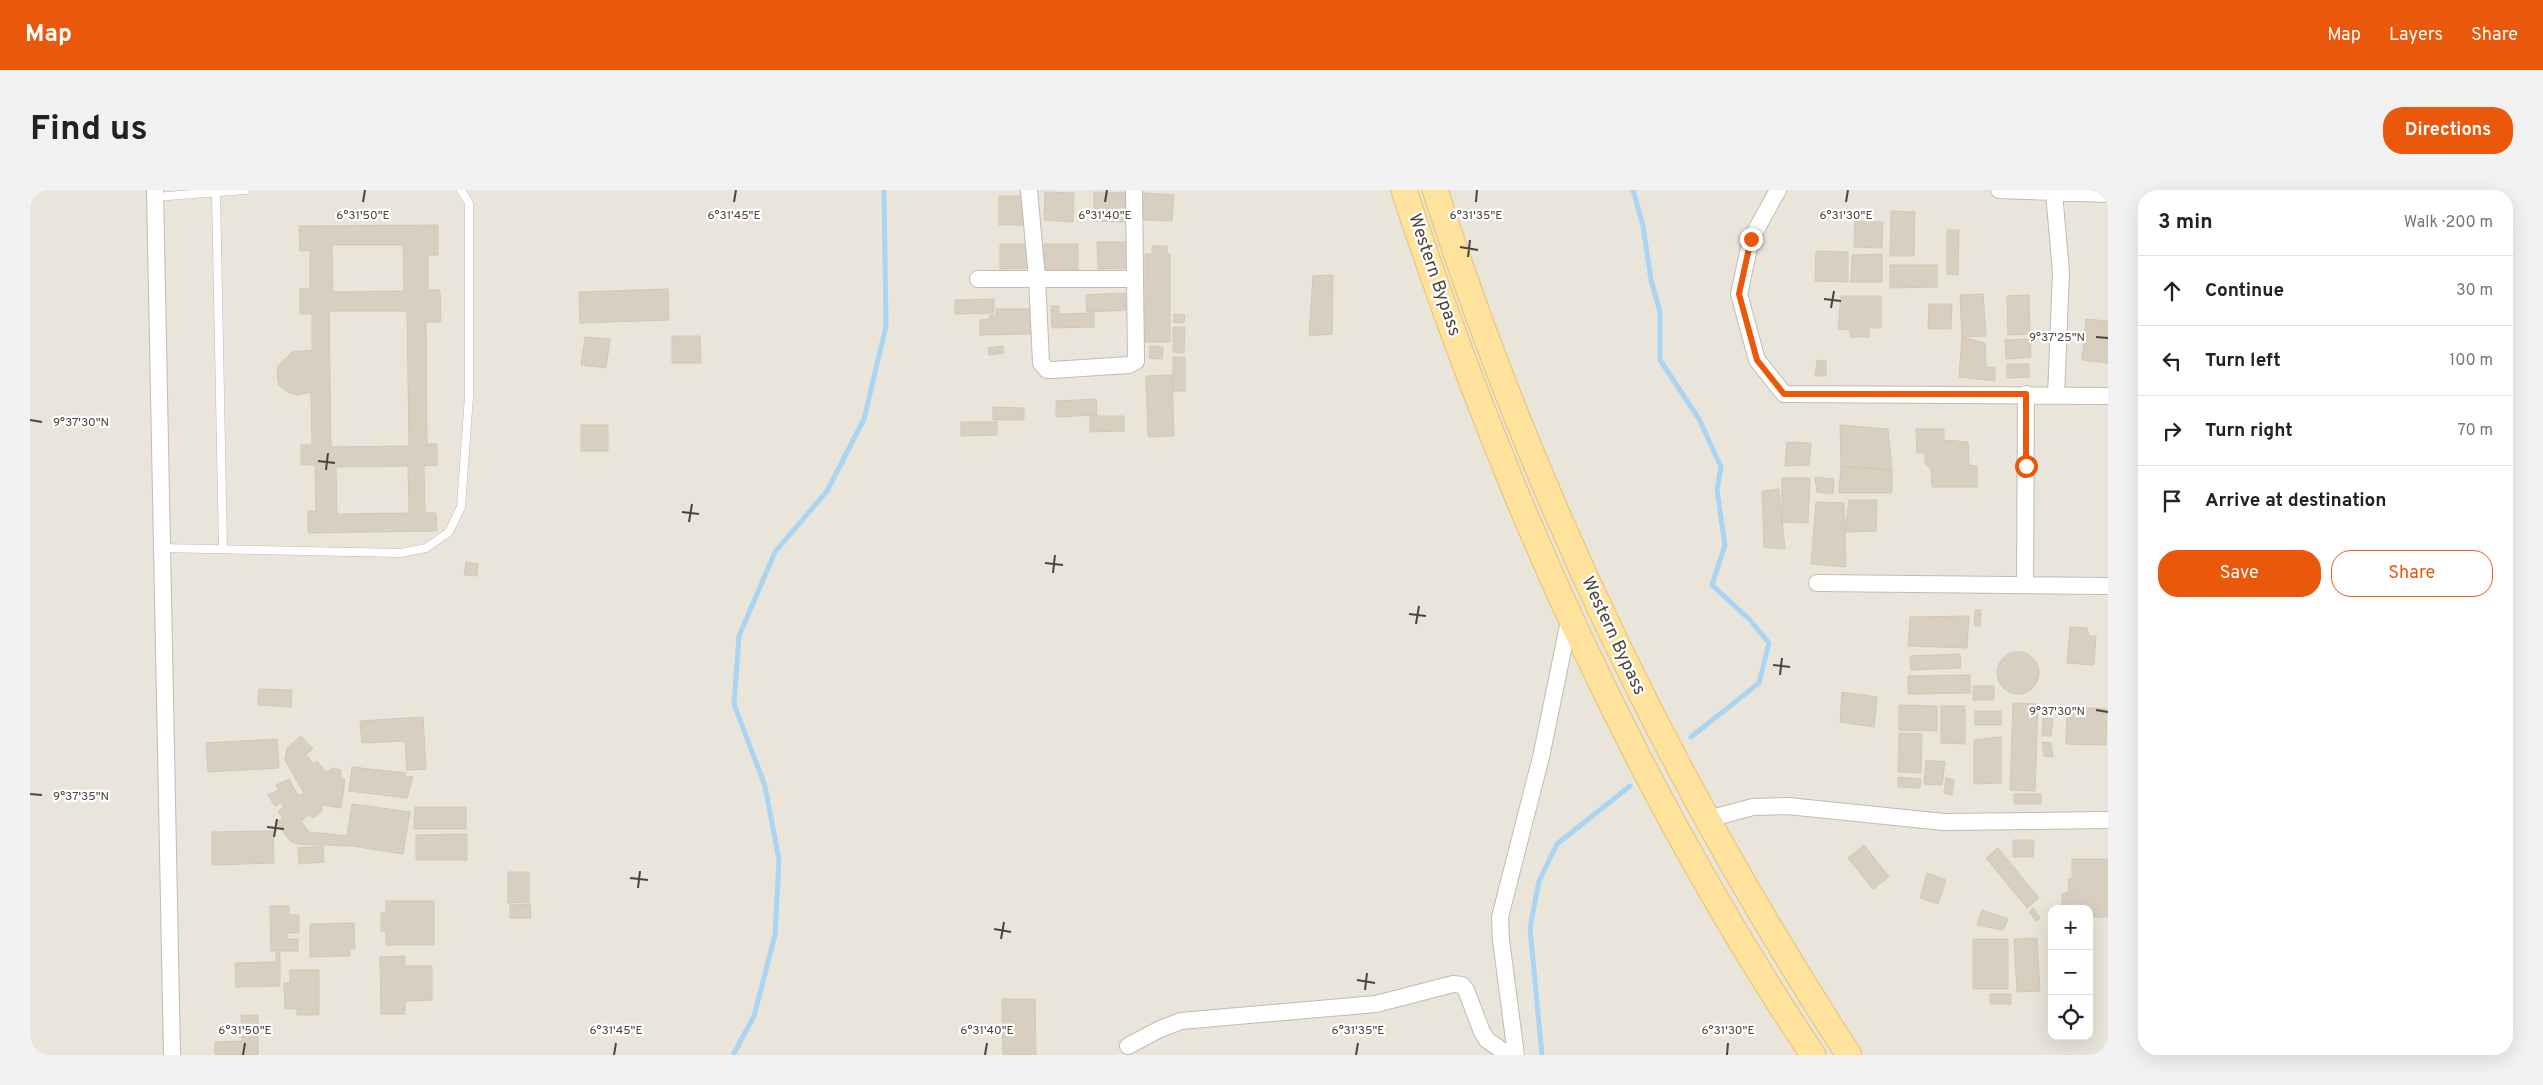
<!DOCTYPE html>
<html lang="en">
<head>
<meta charset="utf-8">
<style>
  body { margin:0; font-family:Overpass,sans-serif; background:#f2f2f2; color:#222 }
  .controls { position:absolute; right:15px; bottom:15px; display:grid; overflow:hidden; border-radius:10px; box-shadow:0 5px 20px #0002 }
  .controls button { width:45px; height:45px; display:grid; place-items:center; padding:0; border:0; border-bottom:1px solid #e0e0e0; background:#fff; color:#222; font:25px sans-serif }
  .stop { position:absolute; width:15px; height:15px; margin:-11px; border:4px solid #ea580c; border-radius:50%; background:#fff }
  .stop.end { background:#ea580c; border-color:#fff; box-shadow:0 1px 5px #0008 }
  .list { margin:0; padding:0; list-style:none }
  h2 { display:flex; justify-content:space-between; align-items:center; height:65px; margin:0; padding:0 20px; font-size:21px }
  h2 small { font-size:16px; font-weight:400; color:#767676 }
  .list li { display:grid; grid-template-columns:32px 1fr auto; gap:15px; align-items:center; box-sizing:border-box; height:70px; padding:0 20px; border-top:1px solid #e0e0e0 }
  .list b { display:block; font-size:19px; white-space:nowrap }
  .list em { font-size:16px; font-style:normal; color:#767676 }
  .actions { display:flex; gap:10px; padding:15px 20px }
  .actions a { flex:1; padding:11px 0; border:1px solid #ea580c; border-radius:20px; text-align:center; font-size:18px; color:#ea580c }
  .actions .main { background:#ea580c; color:#fff }
  .icon { flex:none; width:28px; height:28px; fill:none; stroke:currentColor; stroke-width:2; stroke-linecap:round; stroke-linejoin:round }
  .map { position:relative; flex:none; width:2078px; height:865px; overflow:hidden; border-radius:20px }
  header { display:flex; align-items:center; gap:30px; box-sizing:border-box; height:70px; padding:0 25px; background:#ea580c; color:#fff }
  header strong { font-size:24px }
  nav { display:flex; gap:28px; margin-inline-start:auto; font-size:18px }
  .intro { display:flex; align-items:center; justify-content:space-between; box-sizing:border-box; height:120px; padding:0 30px }
  h1 { margin:0; font-size:35px }
  .button { padding:12px 22px; border-radius:20px; background:#ea580c; color:#fff; font-size:18px; font-weight:700 }
  main { display:flex; gap:30px; padding:0 30px }
  aside { flex:1; background:#fff; border-radius:20px; box-shadow:0 5px 20px #0002 }
  .map>svg:first-child { display:block }
  .residential { fill:#eae5da; fill-rule:evenodd }
  .lines { fill:none; stroke-linecap:round; stroke-linejoin:round }
  .stream { stroke:#a9d4f2; stroke-width:5 }
  .building { fill:#d8cfc1; stroke:#d3c7b4; fill-rule:evenodd }
  .lane-casing { stroke:#c2bbae; stroke-width:9 }
  .street-casing { stroke:#c2bbae; stroke-width:18 }
  .primary-casing { stroke:#e6c16a; stroke-width:27 }
  .lane { stroke:#fff; stroke-width:8 }
  .street { stroke:#fff; stroke-width:16 }
  .primary { stroke:#ffe39c; stroke-width:25 }
  .route { stroke:#ea580c; stroke-width:6 }
  .ticks { fill:none; stroke:#4b4439; stroke-width:2 }
  .labels { text-anchor:middle; dominant-baseline:central; stroke-width:4.5; stroke-linejoin:round; paint-order:stroke }
  .street-label { font-size:18px; fill:#4b4439; stroke:#fff }
  .ticks-label { font-size:12px; text-anchor:middle; fill:#4b4439; stroke:#fff; stroke-width:4.5; stroke-linejoin:round; paint-order:stroke }
</style>
</head>
<body>
<header>
<strong>Map</strong>
<nav><a>Map</a><a>Layers</a><a>Share</a></nav>
</header>
<div class="intro"><h1>Find us</h1><a class="button">Directions</a></div>
<main>
<div class="map">
<svg width="2078" height="865" viewBox="0 0 2078 865">
  <rect width="100%" height="100%" fill="#f6f3ec"/>
  <path class="residential" d="M 0,0 L 2078,0 L 2078,865 L 0,865 ZM 2022,719 L 2059,719 L 2059,846 L 2022,846 Z"/>
  <g class="lines">
    <path class="stream" d="M 1603,0 L 1613,36 L 1621,90 L 1630,122 L 1630,170 L 1669,229 L 1691,277 L 1687,300 L 1695,355 L 1682,395 L 1719,429 L 1739,453 L 1729,493 L 1661,547
      M 703,865 L 724,826 L 745,745 L 749,670 L 735,596 L 704,514 L 709,446 L 745,362 L 797,301 L 834,229 L 856,136 L 854,0
      M 1512,865 L 1500,738 L 1509,691 L 1527,654 L 1600,596"/>
  </g>
  <path class="building" d="M 1015,2 L 1044,3 L 1043,32 L 1014,30 Z
    M 1064,2 L 1096,3 L 1095,32 L 1064,31 Z
    M 1114,3 L 1144,5 L 1142,31 L 1113,30 Z
    M 969,6 L 994,6 L 995,35 L 969,35 Z
    M 1861,21 L 1885,22 L 1884,66 L 1860,66 Z
    M 1825,31 L 1853,32 L 1852,58 L 1824,57 Z
    M 408,35 L 408,65 L 398,65 L 398,100 L 410,100 L 411,132 L 396,132 L 397,254 L 407,254 L 407,275 L 394,276 L 395,323 L 406,323 L 407,341 L 278,343 L 278,321 L 286,321 L 285,275 L 271,275 L 271,255 L 282,255 L 281,202 L 267,205 L 256,201 L 249,195 L 247,184 L 248,176 L 262,162 L 282,160 L 282,124 L 270,124 L 270,99 L 280,99 L 280,60 L 270,61 L 269,36 ZM 302,55 L 373,55 L 374,101 L 303,102 ZM 299,121 L 377,121 L 379,256 L 301,257 ZM 378,276 L 379,323 L 307,324 L 306,277 Z
    M 1917,40 L 1929,40 L 1928,85 L 1917,84 Z
    M 1067,52 L 1097,52 L 1098,78 L 1068,79 Z
    M 970,54 L 999,54 L 999,78 L 970,79 Z
    M 1014,54 L 1048,54 L 1048,80 L 1015,80 Z
    M 1122,56 L 1137,56 L 1137,64 L 1140,64 L 1140,152 L 1115,152 L 1115,64 L 1122,64 Z
    M 1786,61 L 1818,62 L 1818,92 L 1785,91 Z
    M 1852,64 L 1852,92 L 1821,92 L 1822,65 Z
    M 1860,75 L 1907,75 L 1907,97 L 1860,98 Z
    M 1303,85 L 1302,144 L 1279,146 L 1283,86 Z
    M 638,99 L 639,130 L 550,133 L 549,102 Z
    M 1095,103 L 1096,120 L 1057,122 L 1056,105 Z
    M 1953,104 L 1956,146 L 1932,147 L 1930,105 Z
    M 1999,105 L 2000,144 L 1978,145 L 1977,106 Z
    M 1811,106 L 1851,106 L 1851,138 L 1839,138 L 1839,147 L 1820,147 L 1820,140 L 1808,139 Z
    M 964,109 L 964,123 L 925,124 L 925,110 Z
    M 1899,114 L 1922,114 L 1921,139 L 1898,139 Z
    M 1021,116 L 1029,116 L 1029,124 L 1064,123 L 1064,137 L 1022,138 Z
    M 966,119 L 1000,119 L 1001,144 L 950,145 L 950,130 L 960,129 L 960,125 L 967,125 Z
    M 1144,124 L 1155,125 L 1154,133 L 1143,132 Z
    M 2056,129 L 2078,131 L 2078,173 L 2052,170 Z
    M 1143,137 L 1155,137 L 1154,163 L 1143,162 Z
    M 642,146 L 670,146 L 671,173 L 642,173 Z
    M 555,147 L 580,149 L 576,178 L 551,175 Z
    M 1932,147 L 1955,153 L 1956,177 L 1965,178 L 1965,191 L 1929,187 Z
    M 2000,149 L 2001,167 L 1976,169 L 1975,150 Z
    M 973,156 L 974,163 L 959,165 L 958,158 Z
    M 1120,156 L 1133,157 L 1132,169 L 1119,168 Z
    M 1143,167 L 1155,167 L 1155,201 L 1143,201 Z
    M 1787,170 L 1796,171 L 1796,186 L 1785,186 Z
    M 1977,174 L 1999,174 L 1999,187 L 1977,188 Z
    M 1142,185 L 1144,246 L 1118,247 L 1116,186 Z
    M 1066,209 L 1067,225 L 1026,227 L 1026,211 Z
    M 963,217 L 994,218 L 994,230 L 963,230 Z
    M 1060,226 L 1094,226 L 1094,241 L 1060,242 Z
    M 931,232 L 967,232 L 967,245 L 931,246 Z
    M 551,235 L 578,235 L 578,261 L 551,261 Z
    M 1810,235 L 1858,239 L 1862,280 L 1811,276 Z
    M 1886,239 L 1914,239 L 1914,250 L 1938,252 L 1939,275 L 1947,276 L 1947,297 L 1902,297 L 1901,278 L 1895,274 L 1895,263 L 1887,263 Z
    M 1757,252 L 1781,253 L 1779,275 L 1755,276 Z
    M 1811,276 L 1862,280 L 1862,303 L 1809,303 Z
    M 1785,287 L 1804,289 L 1803,304 L 1787,302 Z
    M 1752,288 L 1780,288 L 1778,333 L 1752,332 Z
    M 1749,299 L 1755,359 L 1734,357 L 1732,301 Z
    M 1819,310 L 1847,310 L 1846,341 L 1815,342 Z
    M 1786,312 L 1814,313 L 1816,377 L 1781,374 Z
    M 436,372 L 448,374 L 447,386 L 434,385 Z
    M 1945,420 L 1951,420 L 1950,436 L 1944,435 Z
    M 1939,426 L 1937,458 L 1878,456 L 1880,427 Z
    M 2040,437 L 2057,438 L 2059,446 L 2066,446 L 2064,475 L 2037,473 Z
    M1967 483a21 21 0 1 1 42 0a21 21 0 1 1-42 0Z
    M 1930,464 L 1931,478 L 1881,480 L 1880,466 Z
    M 1940,485 L 1940,503 L 1878,504 L 1878,486 Z
    M 1943,496 L 1964,496 L 1964,510 L 1943,510 Z
    M 229,499 L 262,500 L 261,517 L 228,515 Z
    M 1812,502 L 1847,507 L 1844,537 L 1810,532 Z
    M 1983,513 L 2008,514 L 2005,601 L 1980,600 Z
    M 1869,515 L 1907,516 L 1907,541 L 1869,540 Z
    M 1911,516 L 1935,516 L 1935,554 L 1911,553 Z
    M 2037,517 L 2077,519 L 2076,555 L 2036,554 Z
    M 1945,521 L 1971,521 L 1971,535 L 1945,535 Z
    M 393,527 L 396,579 L 377,580 L 375,551 L 332,553 L 330,531 Z
    M 2013,528 L 2023,529 L 2021,546 L 2012,546 Z
    M 1869,543 L 1892,544 L 1891,583 L 1868,582 Z
    M 271,546 L 283,559 L 276,564 L 283,574 L 287,571 L 296,582 L 303,578 L 311,580 L 311,589 L 315,589 L 311,618 L 292,615 L 292,621 L 283,628 L 279,625 L 271,631 L 279,642 L 317,646 L 322,614 L 380,622 L 373,664 L 322,656 L 268,654 L 261,652 L 245,632 L 253,629 L 248,621 L 254,617 L 251,613 L 245,616 L 238,605 L 248,600 L 246,595 L 259,589 L 268,606 L 274,603 L 255,570 L 257,558 Z
    M 1971,547 L 1971,593 L 1944,594 L 1944,550 Z
    M 247,549 L 249,578 L 178,582 L 176,553 Z
    M 2012,552 L 2021,553 L 2023,567 L 2014,566 Z
    M 1896,570 L 1915,572 L 1912,595 L 1894,594 Z
    M 322,577 L 376,583 L 375,586 L 383,587 L 377,608 L 319,601 Z
    M 1868,587 L 1891,589 L 1890,598 L 1868,597 Z
    M 1916,588 L 1924,590 L 1922,605 L 1914,603 Z
    M 1984,604 L 2011,604 L 2011,614 L 1984,614 Z
    M 385,617 L 436,617 L 436,639 L 384,639 Z
    M 243,641 L 244,673 L 182,675 L 182,642 Z
    M 437,644 L 437,670 L 386,670 L 386,645 Z
    M 1983,650 L 2004,650 L 2003,667 L 1983,667 Z
    M 1834,655 L 1859,687 L 1843,699 L 1818,668 Z
    M 293,656 L 294,672 L 269,674 L 268,658 Z
    M 1968,658 L 2009,708 L 1997,718 L 1956,668 Z
    M 2042,669 L 2078,669 L 2078,727 L 2059,727 L 2059,719 L 2032,719 L 2032,704 L 2039,701 L 2038,689 L 2042,689 Z
    M 478,682 L 499,682 L 499,712 L 478,713 Z
    M 1897,683 L 1916,690 L 1908,714 L 1890,708 Z
    M 356,711 L 404,711 L 404,755 L 356,755 L 356,741 L 351,741 L 351,723 L 356,723 Z
    M 500,714 L 501,728 L 480,728 L 480,715 Z
    M 240,716 L 259,716 L 259,725 L 269,725 L 269,743 L 257,743 L 257,749 L 268,749 L 268,761 L 241,761 Z
    M 2003,718 L 2010,728 L 2006,731 L 1999,722 Z
    M 1952,720 L 1978,729 L 1973,740 L 1947,735 Z
    M 324,733 L 325,759 L 320,759 L 320,766 L 280,767 L 280,734 Z
    M 2007,748 L 2010,801 L 1987,802 L 1984,749 Z
    M 1943,749 L 1978,749 L 1978,799 L 1943,799 Z
    M 246,763 L 250,763 L 250,796 L 206,797 L 205,773 L 246,772 Z
    M 375,766 L 375,776 L 402,776 L 402,810 L 375,811 L 375,824 L 351,824 L 350,767 Z
    M 260,780 L 289,780 L 289,825 L 267,825 L 267,819 L 255,819 L 254,793 L 260,793 Z
    M 1960,804 L 1981,804 L 1981,814 L 1960,814 Z
    M 972,809 L 1005,809 L 1006,865 L 973,865 Z
    M 211,825 L 228,825 L 228,865 L 185,865 L 185,852 L 212,851 Z"/>
  <g class="lines">
    <defs>
      <path id="lane" d="M 186,2 L 193,359
        M 125,7 L 215,0
        M 132,358 L 371,363 L 396,358 L 419,342 L 431,317 L 439,206 L 439,13 L 431,0"/>
      <path id="street" d="M 125,0 L 142,865
        M 999,0 L 1007,88 L 1011,173 L 1017,180 L 1022,180 L 1099,175 L 1106,171 L 1104,0
        M 1748,0 L 1721,49 L 1709,104 L 1727,170 L 1754,204 L 2078,206
        M 1969,0 L 2078,4
        M 2024,3 L 2031,82 L 2026,206
        M 948,89 L 1105,89
        M 1787,393 L 2078,396
        M 1995,395 L 1996,204
        M 1678,629 L 1723,617 L 1758,616 L 1914,632 L 2078,630
        M 1098,856 L 1130,839 L 1151,831 L 1346,814 L 1423,794 L 1432,795 L 1436,800 L 1452,842 L 1457,850 L 1479,865
        M 1486,865 L 1471,750 L 1470,727 L 1511,567 L 1540,426"/>
      <path id="primary" d="M 1374,0 C 1473,303 1606,600 1783,865
        M 1405,0 C 1504,307 1643,595 1819,865"/>
    </defs>
    <use href="#lane" class="lane-casing"/>
    <use href="#street" class="street-casing"/>
    <use href="#primary" class="primary-casing"/>
    <use href="#lane" class="lane"/>
    <use href="#street" class="street"/>
    <use href="#primary" class="primary"/>
  </g>
  <g class="lines">
    <path class="route" d="M 1721,49 L 1709,104 L 1727,170 L 1754,204 L 1996,204 L 1996,276"/>
  </g>
  <path class="ticks" d="M 333,12 L 335,0M 704,12 L 706,0M 1075,12 L 1077,0M 1446,12 L 1447,0M 1816,12 L 1818,0M 1430,57 L 1448,60M 1438,67 L 1440,50M 1794,109 L 1811,111M 1801,118 L 1804,101M 2066,147 L 2078,148M 0,230 L 12,232M 288,271 L 305,273M 296,280 L 298,263M 652,322 L 669,324M 659,332 L 662,314M 1015,373 L 1033,375M 1023,383 L 1025,365M 1379,424 L 1396,426M 1386,434 L 1389,416M 1743,475 L 1760,477M 1750,485 L 1752,468M 2066,520 L 2078,522M 0,604 L 12,605M 237,637 L 254,639M 244,647 L 247,629M 600,688 L 618,690M 608,698 L 610,681M 964,739 L 981,742M 971,749 L 974,732M 1327,790 L 1345,793M 1335,800 L 1337,783M 213,865 L 215,853M 584,865 L 586,853M 955,865 L 957,853M 1326,865 L 1328,853M 1697,865 L 1698,853"/>
  <g class="labels">
    <g class="street-label">
      <text transform="translate(1404 85) rotate(71)">Western Bypass</text>
      <text transform="translate(1583 446) rotate(65)">Western Bypass</text>
    </g>
  </g>
  <g class="ticks-label">
    <text x="333" y="29">6°31'50"E</text>
    <text x="704" y="29">6°31'45"E</text>
    <text x="1075" y="29">6°31'40"E</text>
    <text x="1446" y="29">6°31'35"E</text>
    <text x="1816" y="29">6°31'30"E</text>
    <text x="2027" y="151">9°37'25"N</text>
    <text x="51" y="236">9°37'30"N</text>
    <text x="2027" y="525">9°37'30"N</text>
    <text x="51" y="610">9°37'35"N</text>
    <text x="215" y="844">6°31'50"E</text>
    <text x="586" y="844">6°31'45"E</text>
    <text x="957" y="844">6°31'40"E</text>
    <text x="1328" y="844">6°31'35"E</text>
    <text x="1698" y="844">6°31'30"E</text>
  </g>
</svg>
<div class="controls">
<button>+</button>
<button>−</button>
<button><svg class="icon" aria-label="locate" viewBox="0 0 24 24"><circle cx="12" cy="12" r="6"/><path d="M12 2v4M12 18v4M2 12h4M18 12h4"/></svg></button>
</div>
<div class="stop" style="left:1996px;top:276px"></div>
<div class="stop end" style="left:1721px;top:49px"></div>
</div>
<aside>
<h2>3 min<small>Walk · 200 m</small></h2>
<ul class="list">
<li><svg class="icon" aria-label="ahead" viewBox="0 0 24 24"><path d="M12 20V5M6 11l6-6 6 6"/></svg><div><b>Continue</b></div><em>30 m</em></li>
<li><svg class="icon" aria-label="left" viewBox="0 0 24 24"><path d="M17 20v-9H6M10 6l-5 5 5 5"/></svg><div><b>Turn left</b></div><em>100 m</em></li>
<li><svg class="icon" aria-label="right" viewBox="0 0 24 24"><path d="M7 20v-9h11M14 6l5 5-5 5"/></svg><div><b>Turn right</b></div><em>70 m</em></li>
<li><svg class="icon" aria-label="arrive" viewBox="0 0 24 24"><path d="M6 21V4h12l-3 4 3 4H6"/></svg><div><b>Arrive at destination</b></div></li>
</ul>
<div class="actions"><a class="main">Save</a><a>Share</a></div>
</aside>
</main>
</body>
</html>
